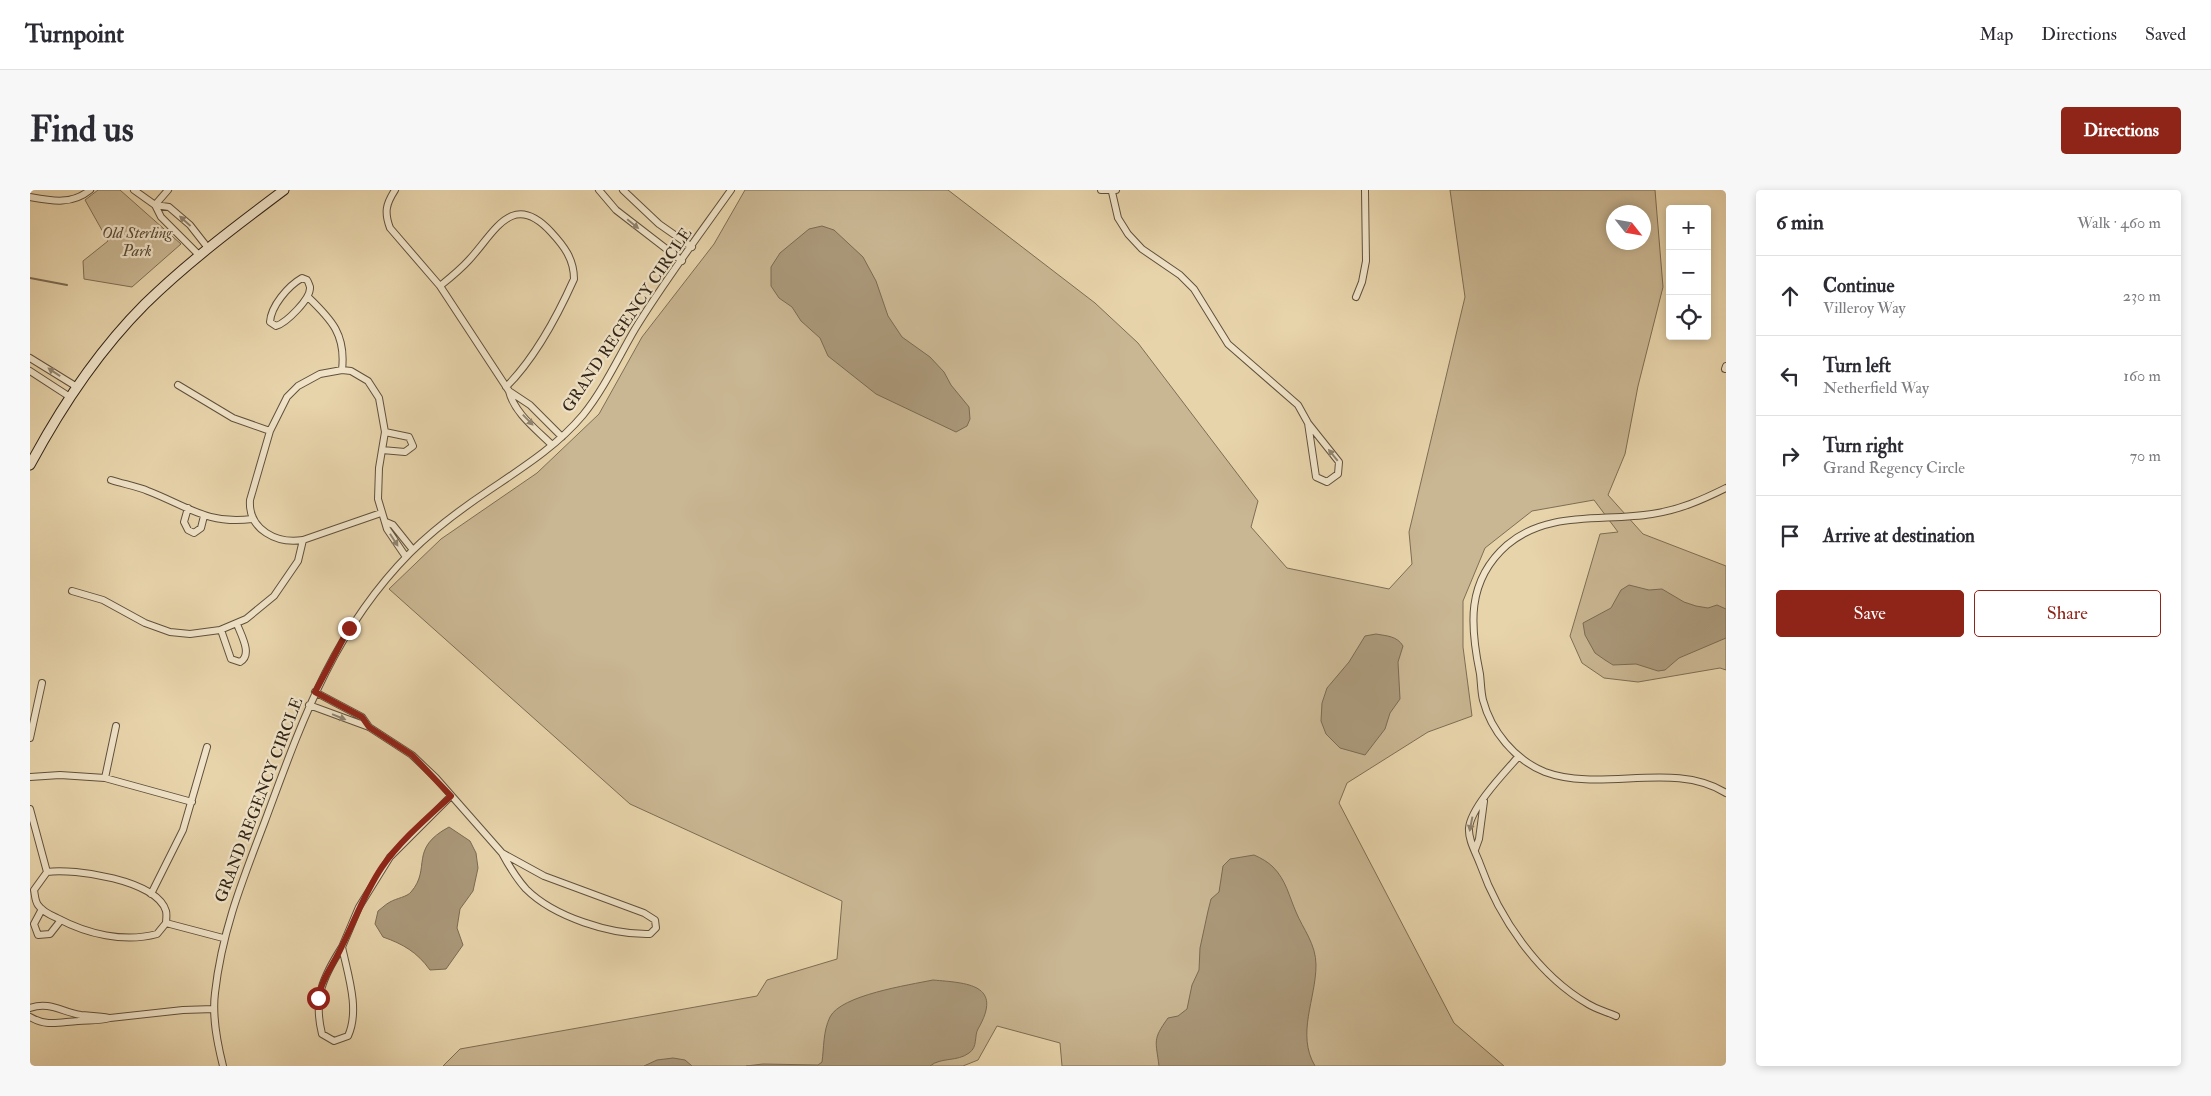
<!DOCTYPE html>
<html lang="en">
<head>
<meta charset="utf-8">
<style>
  body { margin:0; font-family:"IM FELL Double Pica",serif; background:#f7f7f7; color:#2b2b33 }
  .controls { position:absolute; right:15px; top:15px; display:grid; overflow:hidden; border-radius:5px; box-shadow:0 2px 8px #0003 }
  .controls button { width:45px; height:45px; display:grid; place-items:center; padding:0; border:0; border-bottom:1px solid #e1e1e2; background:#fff; color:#2b2b33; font:25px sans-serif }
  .compass { position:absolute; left:1576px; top:15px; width:45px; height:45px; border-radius:50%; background:#fff; box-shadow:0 2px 8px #0003; rotate:121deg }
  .stop { position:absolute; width:15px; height:15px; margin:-11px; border:4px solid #8f2418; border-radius:50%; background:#fff }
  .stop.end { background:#8f2418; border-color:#fff; box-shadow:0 1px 5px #0008 }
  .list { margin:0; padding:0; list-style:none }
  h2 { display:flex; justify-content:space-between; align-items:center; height:65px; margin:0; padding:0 20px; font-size:21px }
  h2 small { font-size:16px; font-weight:400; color:#7c7c81 }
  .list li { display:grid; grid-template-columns:32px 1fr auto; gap:15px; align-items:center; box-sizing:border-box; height:80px; padding:0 20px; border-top:1px solid #e1e1e2 }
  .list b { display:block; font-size:19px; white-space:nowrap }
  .list p { margin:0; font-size:16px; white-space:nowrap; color:#7c7c81 }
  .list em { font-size:16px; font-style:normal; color:#7c7c81 }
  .actions { display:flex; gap:10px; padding:15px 20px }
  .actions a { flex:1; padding:11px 0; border:1px solid #8f2418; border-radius:5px; text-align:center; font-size:18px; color:#8f2418 }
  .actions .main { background:#8f2418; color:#fff }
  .icon { flex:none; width:28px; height:28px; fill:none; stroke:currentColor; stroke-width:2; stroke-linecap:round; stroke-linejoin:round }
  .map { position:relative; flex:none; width:1696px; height:876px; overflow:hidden; border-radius:5px }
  header { display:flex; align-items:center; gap:30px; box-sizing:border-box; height:70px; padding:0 25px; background:#fff; border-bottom:1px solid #e1e1e2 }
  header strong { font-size:24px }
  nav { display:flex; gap:28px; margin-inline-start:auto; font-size:18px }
  .intro { display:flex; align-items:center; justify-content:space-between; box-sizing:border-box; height:120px; padding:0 30px }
  h1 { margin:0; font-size:35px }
  .button { padding:12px 22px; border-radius:5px; background:#8f2418; color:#fff; font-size:18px; font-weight:700 }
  main { display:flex; gap:30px; padding:0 30px }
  aside { flex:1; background:#fff; border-radius:5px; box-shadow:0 2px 8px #0003 }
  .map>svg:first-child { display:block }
  .green { fill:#c9b692; stroke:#7d6e55; fill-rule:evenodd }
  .water { fill:#aa9879; stroke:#7a6a52 }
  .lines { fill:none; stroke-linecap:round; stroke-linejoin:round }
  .stream { stroke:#7a6a52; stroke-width:2 }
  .street-casing { stroke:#5f513d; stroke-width:8 }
  .secondary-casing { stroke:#312518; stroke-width:11 }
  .street { stroke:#f0e3c8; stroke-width:6 }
  .secondary { stroke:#f0e3c8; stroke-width:9 }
  .oneway { fill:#908470 }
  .route { stroke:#8f2418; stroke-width:6 }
  .labels { text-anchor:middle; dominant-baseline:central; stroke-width:4.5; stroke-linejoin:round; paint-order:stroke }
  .park-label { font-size:16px; font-style:italic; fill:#574936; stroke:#f0e3c8 }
  .street-label { font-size:16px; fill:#312518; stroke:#f0e3c8 }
</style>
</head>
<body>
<header>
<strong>Turnpoint</strong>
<nav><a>Map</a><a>Directions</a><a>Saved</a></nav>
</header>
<div class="intro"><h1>Find us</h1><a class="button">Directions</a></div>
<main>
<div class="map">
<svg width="1696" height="876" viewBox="0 0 1696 876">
  <rect width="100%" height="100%" fill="#e8d4ab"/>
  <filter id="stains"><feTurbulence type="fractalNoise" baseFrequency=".004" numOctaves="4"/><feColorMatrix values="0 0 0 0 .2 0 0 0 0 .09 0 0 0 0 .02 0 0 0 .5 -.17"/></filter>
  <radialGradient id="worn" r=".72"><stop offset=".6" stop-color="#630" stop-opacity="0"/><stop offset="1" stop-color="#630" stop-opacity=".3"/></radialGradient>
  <path class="green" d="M 68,0 L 90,0 L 151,54 L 102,97 L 54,89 L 53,71 L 78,51 L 55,10 Z
    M 715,0 L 918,0 L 1065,113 L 1108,153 L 1228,311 L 1221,337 L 1257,378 L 1359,399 L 1382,374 L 1379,342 L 1435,107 L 1420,0 L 1625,0 L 1633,97 L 1608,196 L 1595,264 L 1578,305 L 1613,344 L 1696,376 L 1696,480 L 1690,478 L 1608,492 L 1574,488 L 1552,473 L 1540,446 L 1570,344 L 1588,342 L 1564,310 L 1502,321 L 1455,358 L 1433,411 L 1433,457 L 1442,526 L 1398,542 L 1317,593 L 1309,613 L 1424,833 L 1474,876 L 1032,876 L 1030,853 L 967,836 L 948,870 L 933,876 L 413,876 L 430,859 L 727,806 L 737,790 L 807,769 L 812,711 L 600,614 L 359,399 L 411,349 L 507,283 L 569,224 L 612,147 L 684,54 ZM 1584,22 L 1614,22 L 1614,52 L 1584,52 Z"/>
  <path class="water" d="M 792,36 L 804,40 L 833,67 L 846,91 L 858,126 L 872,147 L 900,167 L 914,182 L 921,195 L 939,217 L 940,229 L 937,236 L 926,242 L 846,204 L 798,166 L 790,148 L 771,131 L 762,117 L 749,108 L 741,96 L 741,77 L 750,63 L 779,39 Z
    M 1599,395 L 1619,400 L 1632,399 L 1654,412 L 1666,416 L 1678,418 L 1687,415 L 1696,419 L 1696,448 L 1649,468 L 1635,480 L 1628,481 L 1606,474 L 1583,475 L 1575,470 L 1565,463 L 1555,445 L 1553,433 L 1581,418 L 1591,400 Z
    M 1346,444 C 1357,446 1367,446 1373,456 L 1368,472 L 1370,509 L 1360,523 L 1355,539 L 1335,565 L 1310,558 L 1296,544 L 1291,531 L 1292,513 L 1297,498 L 1319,472 L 1335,446 Z
    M 419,637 L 440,651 L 446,663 L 448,678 L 443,701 L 430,719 L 427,738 L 433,755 L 416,779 L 400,780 C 387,762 373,754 353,747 L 345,734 L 348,721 C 352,718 356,714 360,712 C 367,708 377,707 381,702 C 402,678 378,659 419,637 Z
    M 1224,665 C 1231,668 1238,672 1243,677 C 1256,690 1259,706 1266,722 C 1273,739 1286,754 1286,775 C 1286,809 1266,844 1285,876 L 1129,876 C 1126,851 1122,850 1138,828 L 1148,826 L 1157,819 L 1162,795 L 1169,780 L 1170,758 L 1178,721 L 1181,709 L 1189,702 L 1193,676 L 1200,669 Z
    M 903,790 C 937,793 974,794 948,839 C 944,846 948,857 939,863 C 927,872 911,867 900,876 L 716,876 L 733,874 L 788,875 L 792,872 C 794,858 793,841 800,827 C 811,805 879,795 903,790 Z
    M 643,868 L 655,870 L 662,876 L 614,876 L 627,870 Z"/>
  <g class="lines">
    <path class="stream" d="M 0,88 L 37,95"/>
    <defs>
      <path id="street" d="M 104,0 L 125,15 L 139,17 L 160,35 L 178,58
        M 365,0 C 356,14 354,22 360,38 L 410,96 L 479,201 C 484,223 507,240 522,255
        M 569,0 L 586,20 L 652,71
        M 593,0 L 629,34 L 662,57
        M 1071,0 L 1086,0
        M 1082,2 L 1088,28 L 1098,44 L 1112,59 L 1150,85 L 1164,99 L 1198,154 L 1268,215 L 1278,233 L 1309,272 L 1308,284 L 1297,292 L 1286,287 L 1278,233
        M 0,7 C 22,11 42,15 60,0
        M 125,15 L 131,27 L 169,65
        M 125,15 L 138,0
        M 272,88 L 277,90 C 278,91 280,97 280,97 C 281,109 256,133 246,136 L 240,132 C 241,116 258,96 272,88 Z
        M 410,96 C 420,88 430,80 439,70 C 465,42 482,0 521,42 C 534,56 544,69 544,89 C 527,127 506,167 476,197
        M 278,107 C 302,130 316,145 312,180
        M 1326,107 L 1332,92 L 1336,71 L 1335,0
        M 0,168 L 47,197
        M 1695,179 L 1696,176
        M 0,181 L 40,207
        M 148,195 L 203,228 L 240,241
        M 479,201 L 500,215 L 532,247
        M 352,260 L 375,262 L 383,256 L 379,247 L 355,242
        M 81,290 C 93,294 106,296 118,301 C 157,316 178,335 222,329
        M 1696,298 C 1672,310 1649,320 1622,324 C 1573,332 1518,320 1477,355 C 1436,391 1440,436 1450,484 C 1451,492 1451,502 1453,510 C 1461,541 1485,570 1515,582 C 1572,603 1644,570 1696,603
        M 158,318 L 154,332 L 158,340 L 164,343 L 171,338 L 174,326
        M 351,323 L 273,350 C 247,354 218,340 220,310 L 240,241 L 257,207 L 268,196 L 290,184 L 312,180 L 321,181 L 338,191 L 349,208 L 355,242 L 349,278 L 348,309 L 357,339 L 376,367
        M 356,332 L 363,335 L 383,360
        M 42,401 L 73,410 L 115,433 L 140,442 L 160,444 L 190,440 L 216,429 L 244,406 L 268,371 L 273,350
        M 191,440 L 201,469 L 210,472 C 223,465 211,445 207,434
        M 285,502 L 332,527 L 339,537
        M 279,515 L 339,537 L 382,565 L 406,588 L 472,663
        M 0,548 L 12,493
        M 1489,566 C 1475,582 1441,617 1439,638 C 1438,650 1446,663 1450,674 C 1469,728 1508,785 1558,814 C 1566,819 1577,822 1586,826
        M 0,587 L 30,585 L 75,588 L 162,612
        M 75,588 L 86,536
        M 0,619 L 17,682
        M 1445,660 L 1449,649 L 1454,611
        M 472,663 L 514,686 L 614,723 L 625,730 L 626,738 L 620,744 C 581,745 524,727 496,699 C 486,688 479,676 472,663 Z
        M 17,682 L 4,700 C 5,705 5,711 8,715 C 12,721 20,725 27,728 C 57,744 94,753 127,744 L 136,733
        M 17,682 C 44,678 127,690 136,721 C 137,725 136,730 136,733
        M 121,704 L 153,640 L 177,557
        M 12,719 L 4,734 L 8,745 L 20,744 L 31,730
        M 136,733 L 193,748
        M 312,757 C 318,785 330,820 318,846 L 304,851 L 292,844 C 283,808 293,787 312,757 Z
        M 312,757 L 329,717 L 360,667 L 421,606
        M 0,818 C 19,811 32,822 51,825 C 60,826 69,826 79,828
        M 0,827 C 17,837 30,832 48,831 C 59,830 69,831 80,828 L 153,820 L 184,819
        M 193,876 C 187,852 182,827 185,803 C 192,740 213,689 235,631 C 272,531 303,441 380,363 C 403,340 431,319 458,301 C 492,278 526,257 553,225 C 574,199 588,168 605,139 C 633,93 669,45 701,0"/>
      <path id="secondary" d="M 0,275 C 31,217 68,161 115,114 C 158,72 206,36 254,0"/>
    </defs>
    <use href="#street" class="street-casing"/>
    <use href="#secondary" class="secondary-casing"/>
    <use href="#street" class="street"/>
    <use href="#secondary" class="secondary"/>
  </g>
  <defs><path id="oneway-solid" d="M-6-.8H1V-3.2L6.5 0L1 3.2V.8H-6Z" transform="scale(1.25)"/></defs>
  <g class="oneway">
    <use href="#oneway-solid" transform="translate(155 31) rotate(-138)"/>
    <use href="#oneway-solid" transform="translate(603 34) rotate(39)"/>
    <use href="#oneway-solid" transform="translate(24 182) rotate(-146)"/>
    <use href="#oneway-solid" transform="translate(498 230) rotate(46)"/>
    <use href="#oneway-solid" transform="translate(1303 265) rotate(-129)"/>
    <use href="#oneway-solid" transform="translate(364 350) rotate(57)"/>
    <use href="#oneway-solid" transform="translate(309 527) rotate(22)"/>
    <use href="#oneway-solid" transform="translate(1441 634) rotate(101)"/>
  </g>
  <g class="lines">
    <path class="route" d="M 288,808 C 292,788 304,774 312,756 C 325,730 335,702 352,677 C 371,650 397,628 421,606 L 382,565 L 339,537 L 332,527 L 285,502 L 319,438"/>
  </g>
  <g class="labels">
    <g class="park-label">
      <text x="107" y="43">Old Sterling<tspan x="107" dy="18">Park</tspan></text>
    </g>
    <g class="street-label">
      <text transform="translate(597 130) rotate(-56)">GRAND REGENCY CIRCLE</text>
      <text transform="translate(229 610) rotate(-69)">GRAND REGENCY CIRCLE</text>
    </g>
  </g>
  <rect width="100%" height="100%" filter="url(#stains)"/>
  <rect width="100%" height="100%" fill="url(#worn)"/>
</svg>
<div class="controls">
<button>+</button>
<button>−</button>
<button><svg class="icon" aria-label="locate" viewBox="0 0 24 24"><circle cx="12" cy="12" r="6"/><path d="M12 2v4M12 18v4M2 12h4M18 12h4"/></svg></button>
</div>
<svg class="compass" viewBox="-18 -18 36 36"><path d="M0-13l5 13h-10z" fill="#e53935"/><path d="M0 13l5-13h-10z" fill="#7c7c81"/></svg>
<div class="stop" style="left:288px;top:808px"></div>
<div class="stop end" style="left:319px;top:438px"></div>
</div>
<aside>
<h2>6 min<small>Walk · 460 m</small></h2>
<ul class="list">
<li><svg class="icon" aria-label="ahead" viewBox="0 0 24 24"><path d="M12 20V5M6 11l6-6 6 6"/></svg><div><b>Continue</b><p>Villeroy Way</p></div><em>230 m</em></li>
<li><svg class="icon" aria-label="left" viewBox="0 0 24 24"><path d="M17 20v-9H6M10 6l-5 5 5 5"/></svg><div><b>Turn left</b><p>Netherfield Way</p></div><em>160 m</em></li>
<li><svg class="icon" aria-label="right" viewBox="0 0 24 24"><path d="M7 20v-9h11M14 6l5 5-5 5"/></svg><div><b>Turn right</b><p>Grand Regency Circle</p></div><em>70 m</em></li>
<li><svg class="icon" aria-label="arrive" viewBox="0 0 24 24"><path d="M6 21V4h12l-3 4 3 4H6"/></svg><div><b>Arrive at destination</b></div></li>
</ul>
<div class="actions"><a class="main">Save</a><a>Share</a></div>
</aside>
</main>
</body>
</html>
